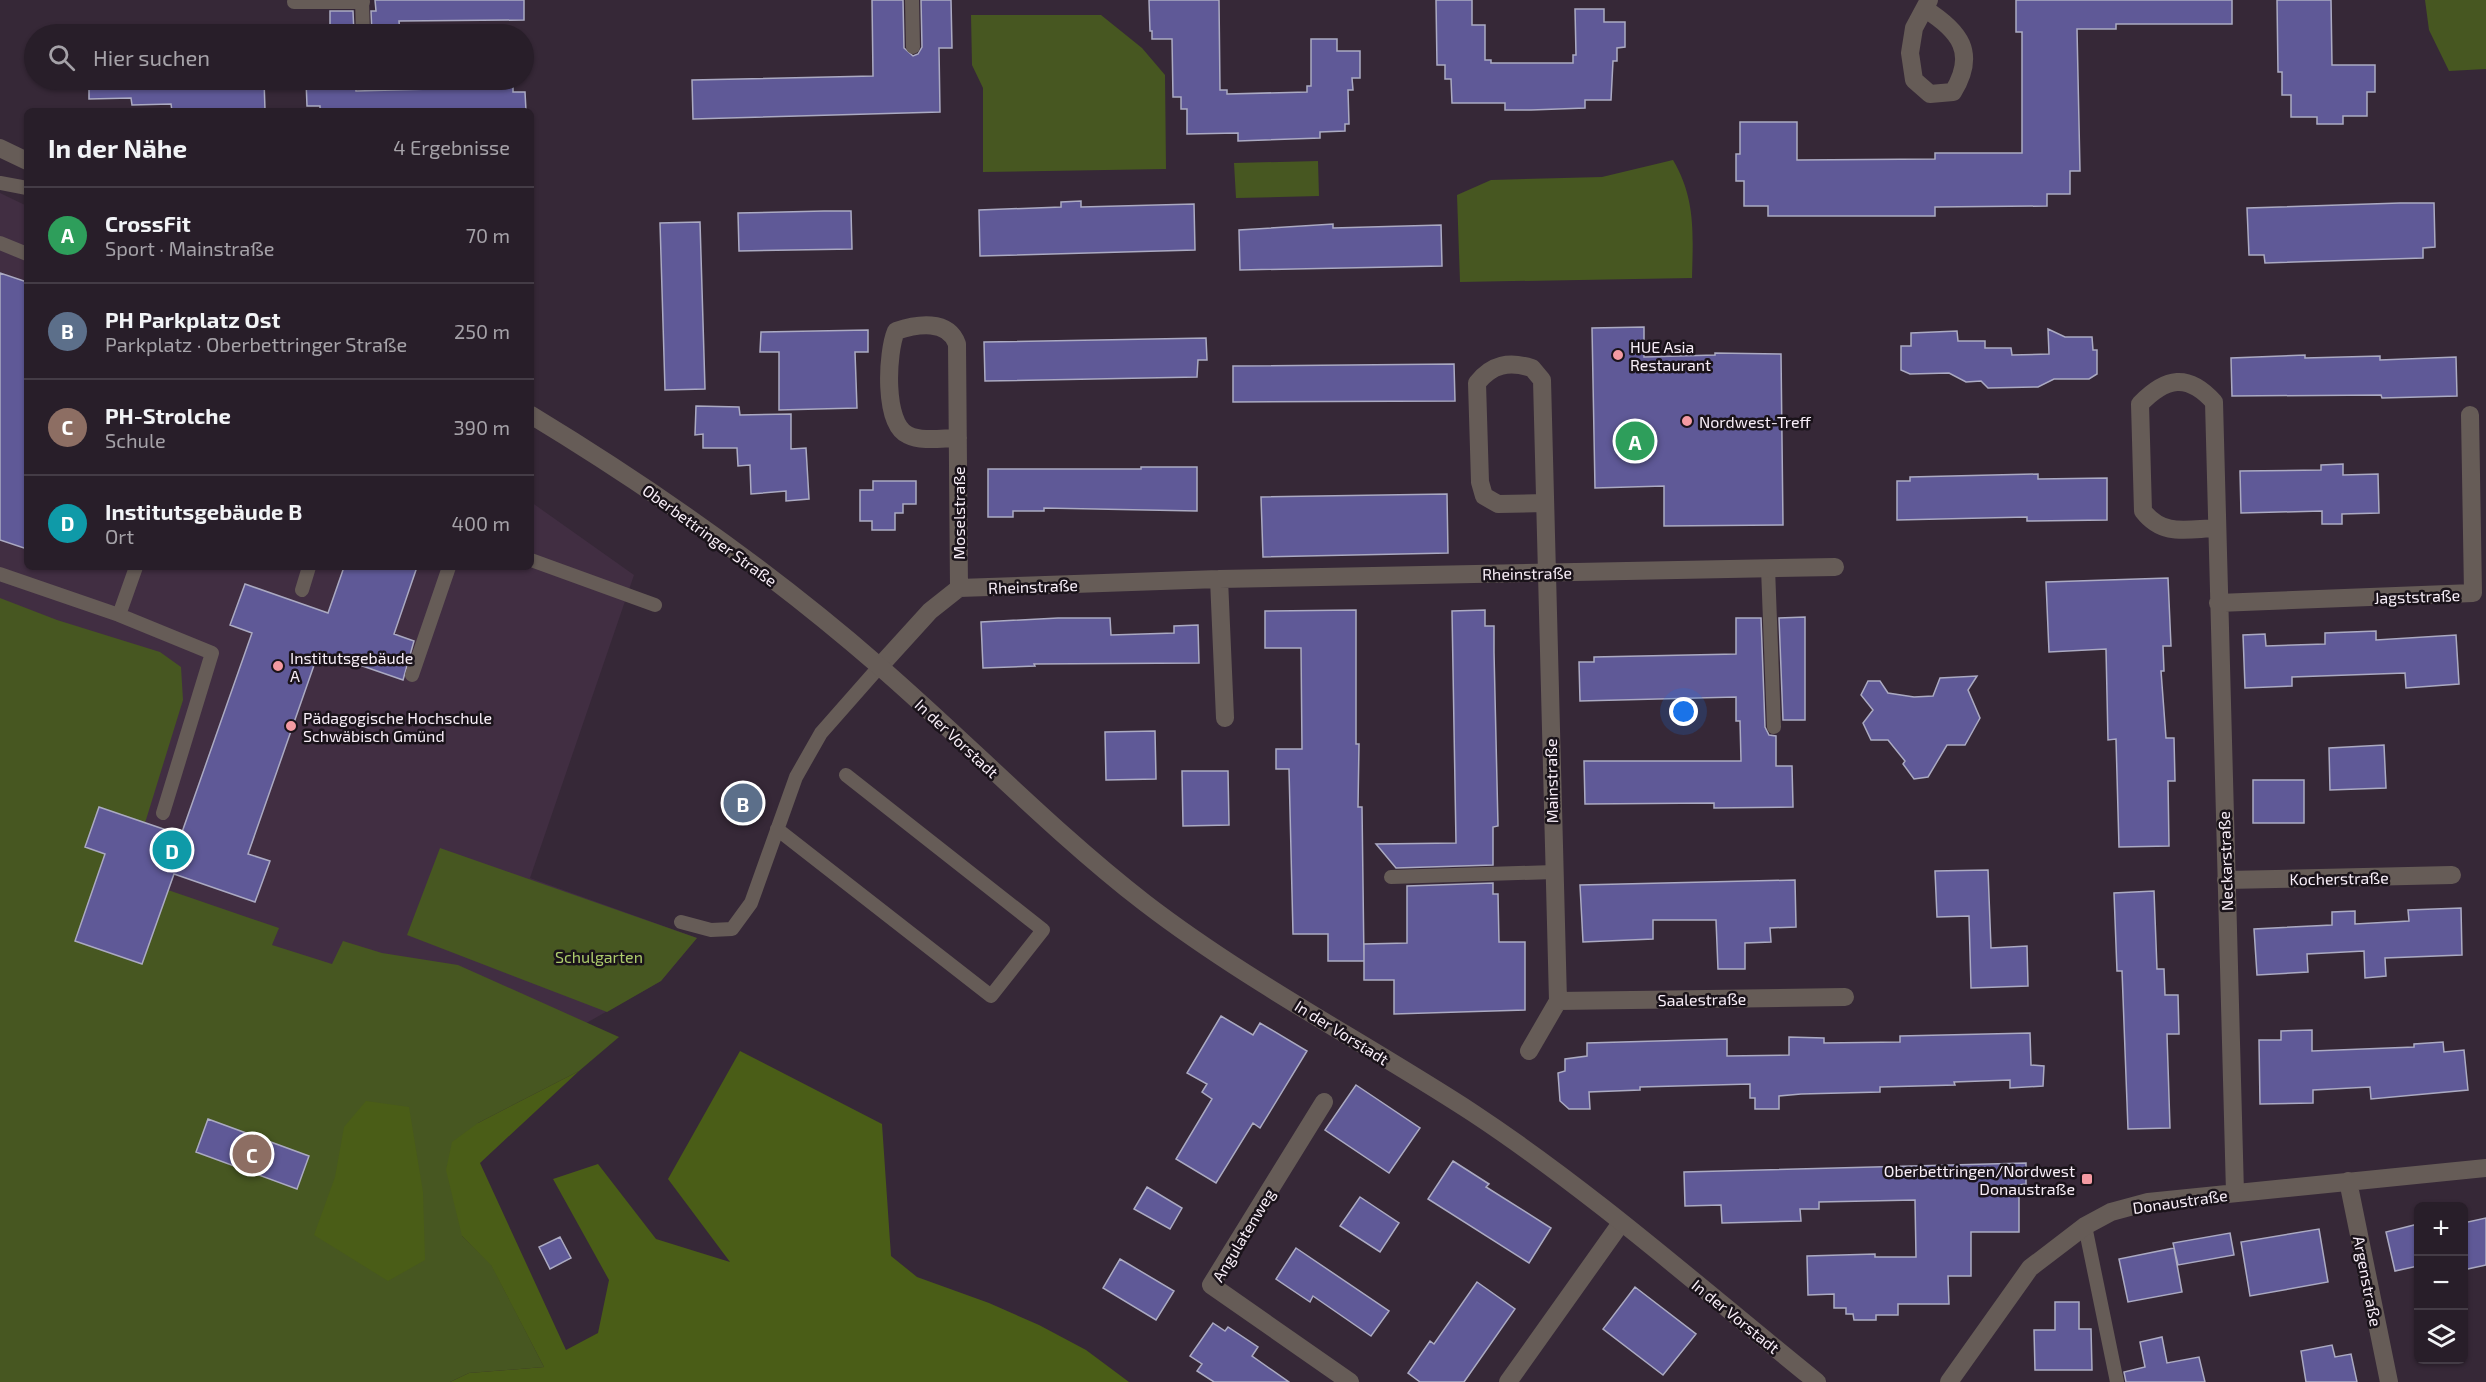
<!DOCTYPE html>
<html lang="de">
<head>
<meta charset="utf-8">
<style>
  body { margin:0; font-family:"Exo 2",sans-serif; background:#302731; color:#f1f3f6 }
  .controls { position:absolute; right:18px; bottom:18px; display:grid; overflow:hidden; border-radius:9px; box-shadow:0 2px 4px #0004 }
  .controls button { width:54px; height:54px; display:grid; place-items:center; padding:0; border:0; border-bottom:2px solid #443c46; background:#281e29; color:#f1f3f6; font:30px sans-serif }
  .you { position:absolute; left:1684px; top:712px; width:21px; height:21px; margin:-15px; border:4px solid #fff; border-radius:50%; background:#1a73e8; box-shadow:0 0 0 9px #1a73e833 }
  .badge { display:grid; place-items:center; width:39px; height:39px; border-radius:50%; background:#f49aa2; color:#fff; font-size:20px; font-weight:700 }
  .pin { position:absolute; translate:-50% -50%; border:3px solid #fff; box-shadow:0 2px 6px #0006 }
  .list { margin:0; padding:0; list-style:none }
  h2 { display:flex; justify-content:space-between; align-items:center; height:78px; margin:0; padding:0 24px; font-size:26px }
  h2 small { font-size:20px; font-weight:400; color:#a5a2a8 }
  .list li { display:grid; grid-template-columns:39px 1fr auto; gap:18px; align-items:center; box-sizing:border-box; height:96px; padding:0 24px; border-top:2px solid #443c46 }
  .list b { display:block; font-size:22px; white-space:nowrap }
  .list p { margin:0; font-size:20px; white-space:nowrap; color:#a5a2a8 }
  .list em { font-size:20px; font-style:normal; color:#a5a2a8 }
  .icon { flex:none; width:33px; height:33px; fill:none; stroke:currentColor; stroke-width:2; stroke-linecap:round; stroke-linejoin:round }
  .map { position:relative; flex:none; width:2486px; height:1382px; overflow:hidden }
  .search { position:absolute; background:#281e29; box-shadow:0 2px 4px #0004; left:24px; top:24px; width:510px; height:66px; display:flex; align-items:center; gap:15px; box-sizing:border-box; padding:0 21px; border-radius:33px; color:#a5a2a8; font-size:22px }
  .panel { position:absolute; background:#281e29; box-shadow:0 2px 4px #0004; left:24px; top:108px; width:510px; height:462px; border-radius:9px }
  .map>svg:first-child { display:block }
  .built { fill:#412e42 }
  .green { fill:#475721 }
  .forest { fill:#4a5d17 }
  .building { fill:#5f5997; stroke:#abaac2; stroke-width:1.5 }
  .lines { fill:none; stroke-linecap:round; stroke-linejoin:round }
  .service { stroke:#665c57; stroke-width:14 }
  .minor { stroke:#665c57; stroke-width:18 }
  .tertiary { stroke:#665c57; stroke-width:18 }
  .poi-dot { fill:#f49aa2; stroke:#1a131a; stroke-width:2 }
  .labels { text-anchor:middle; dominant-baseline:central; stroke-width:5; stroke-linejoin:round; paint-order:stroke }
  .poi-label { font-size:16px; fill:#f8eef8; stroke:#1a131a; text-anchor:start }
  .street-label { font-size:16px; fill:#f8eef8; stroke:#1a131a }
  .park-label { font-size:16px; fill:#adcc6c; stroke:#1a131a }
</style>
</head>
<body>
<div class="map">
<svg width="2486" height="1382" viewBox="0 0 2486 1382">
  <rect width="100%" height="100%" fill="#362837"/>
  <path class="built" d="M 0,193 L 27,206 L 27,567 L 531,567 L 531,502 L 634,575 L 530,878 L 697,938 L 661,981 L 508,1067 L 0,1331 Z"/>
  <path class="green" d="M 2425,0 L 2486,0 L 2486,69 L 2449,71 L 2429,30 Z
    M 971,15 L 1101,15 L 1142,48 L 1165,75 L 1166,169 L 983,172 L 983,88 L 972,65 Z
    M 1673,160 C 1696,199 1693,234 1692,278 L 1460,282 L 1457,195 L 1491,180 L 1602,177 Z
    M 1318,161 L 1319,196 L 1236,198 L 1234,163 Z
    M 0,598 L 57,620 L 160,652 L 181,667 L 183,700 L 145,823 L 99,807 L 85,847 L 105,854 L 75,941 L 142,964 L 168,890 L 279,928 L 272,945 L 332,964 L 343,941 L 382,953 L 458,965 L 619,1037 L 579,1071 L 478,1123 L 462,1236 L 491,1264 L 544,1367 L 469,1373 L 450,1382 L 0,1382 Z
    M 440,848 L 697,938 L 661,981 L 607,1012 L 407,935 Z"/>
  <path class="forest" d="M 740,1051 L 882,1124 L 891,1256 L 917,1277 L 989,1303 L 1039,1325 L 1086,1350 L 1129,1382 L 450,1382 L 469,1373 L 544,1367 L 491,1265 L 462,1236 L 446,1170 L 452,1142 L 478,1123 L 579,1071 L 480,1163 L 566,1350 L 598,1333 L 609,1280 L 553,1179 L 598,1164 L 656,1239 L 730,1262 L 668,1179 Z
    M 366,1101 L 409,1107 L 423,1192 L 425,1260 L 388,1281 L 314,1235 L 335,1177 L 344,1127 Z"/>
  <path class="building" d="M 375,0 L 524,0 L 524,20 L 399,21 L 400,34 L 372,34 L 371,11 L 376,11 Z
    M 872,0 L 903,0 L 904,48 L 913,56 L 918,54 L 922,47 L 921,0 L 951,0 L 952,48 L 939,48 L 940,112 L 693,119 L 692,80 L 873,76 Z
    M 1149,0 L 1219,0 L 1220,90 L 1227,90 L 1227,94 L 1307,92 L 1307,86 L 1311,86 L 1311,39 L 1337,39 L 1337,51 L 1360,51 L 1360,78 L 1352,78 L 1353,90 L 1348,90 L 1349,124 L 1345,124 L 1345,131 L 1320,132 L 1320,138 L 1238,141 L 1238,133 L 1187,134 L 1187,109 L 1181,109 L 1181,97 L 1173,97 L 1172,39 L 1152,39 L 1152,31 L 1150,31 Z
    M 1436,0 L 1472,0 L 1472,25 L 1485,25 L 1485,60 L 1491,60 L 1491,63 L 1573,63 L 1573,55 L 1576,55 L 1575,9 L 1604,9 L 1604,22 L 1625,22 L 1625,47 L 1617,48 L 1617,61 L 1613,61 L 1611,100 L 1585,100 L 1585,108 L 1531,110 L 1505,110 L 1505,103 L 1452,103 L 1451,79 L 1445,79 L 1445,65 L 1437,65 Z
    M 2016,0 L 2232,0 L 2232,24 L 2116,24 L 2116,29 L 2077,29 L 2080,171 L 2070,171 L 2070,194 L 2047,194 L 2047,206 L 1935,207 L 1935,216 L 1768,216 L 1768,206 L 1744,206 L 1744,181 L 1736,181 L 1736,154 L 1740,154 L 1740,122 L 1797,122 L 1797,160 L 1935,159 L 1935,153 L 2022,153 L 2022,32 L 2016,32 Z
    M 2277,0 L 2331,0 L 2332,65 L 2375,65 L 2375,92 L 2367,92 L 2367,116 L 2343,116 L 2343,124 L 2317,124 L 2317,117 L 2291,117 L 2291,95 L 2282,95 L 2282,72 L 2278,72 Z
    M 330,11 L 353,11 L 354,34 L 330,34 Z
    M 89,80 L 264,80 L 265,110 L 172,111 L 171,104 L 132,105 L 131,98 L 89,99 Z
    M 306,80 L 355,80 L 356,91 L 513,87 L 513,92 L 525,92 L 526,111 L 320,111 L 320,106 L 307,106 Z
    M 1081,201 L 1081,207 L 1194,204 L 1195,250 L 980,256 L 979,210 L 1061,207 L 1061,202 Z
    M 2400,203 L 2434,203 L 2435,247 L 2423,248 L 2423,258 L 2265,263 L 2264,255 L 2249,255 L 2247,208 Z
    M 824,211 L 851,211 L 852,249 L 739,251 L 738,213 Z
    M 700,222 L 705,389 L 665,390 L 660,223 Z
    M 1333,224 L 1333,228 L 1441,225 L 1442,266 L 1240,270 L 1239,230 Z
    M 0,273 L 27,282 L 27,549 L 0,540 Z
    M 1644,327 L 1644,357 L 1715,355 L 1715,353 L 1781,354 L 1783,525 L 1664,526 L 1664,486 L 1595,488 L 1592,328 Z
    M 2048,329 L 2065,337 L 2092,337 L 2093,350 L 2097,350 L 2097,374 L 2089,379 L 2054,379 L 2038,387 L 1988,388 L 1981,381 L 1966,382 L 1949,373 L 1910,374 L 1901,370 L 1901,346 L 1911,346 L 1911,333 L 1957,331 L 1958,341 L 1985,341 L 1985,348 L 2011,348 L 2012,355 L 2049,354 Z
    M 868,330 L 868,352 L 855,352 L 857,408 L 779,410 L 779,352 L 760,352 L 761,332 Z
    M 1206,338 L 1207,360 L 1198,360 L 1197,377 L 985,381 L 984,342 Z
    M 2305,355 L 2305,358 L 2380,356 L 2380,360 L 2456,357 L 2457,396 L 2382,398 L 2381,395 L 2232,396 L 2231,358 Z
    M 1454,364 L 1455,401 L 1233,402 L 1233,366 Z
    M 696,406 L 739,407 L 740,415 L 791,414 L 791,449 L 806,448 L 809,499 L 786,501 L 786,491 L 751,494 L 750,465 L 738,466 L 737,448 L 703,448 L 703,434 L 695,435 Z
    M 2343,464 L 2343,475 L 2378,474 L 2379,513 L 2342,514 L 2342,524 L 2322,524 L 2322,511 L 2241,513 L 2240,471 L 2321,470 L 2321,465 Z
    M 1141,467 L 1197,467 L 1197,511 L 1044,508 L 1044,511 L 1013,511 L 1013,517 L 988,517 L 988,469 L 1141,469 Z
    M 2038,474 L 2038,479 L 2107,478 L 2107,520 L 2027,521 L 2027,517 L 1897,520 L 1897,481 L 1910,481 L 1910,477 Z
    M 873,481 L 916,481 L 916,504 L 903,504 L 903,513 L 895,513 L 895,530 L 872,530 L 872,521 L 860,521 L 860,490 L 873,490 Z
    M 1447,494 L 1448,553 L 1263,557 L 1261,497 Z
    M 344,567 L 417,567 L 394,634 L 414,641 L 403,680 L 319,651 L 248,854 L 270,861 L 255,902 L 174,874 L 142,964 L 75,941 L 105,854 L 85,847 L 99,807 L 181,835 L 252,633 L 230,625 L 245,584 L 328,613 Z
    M 2168,578 L 2171,646 L 2163,646 L 2164,671 L 2161,671 L 2166,738 L 2174,738 L 2175,781 L 2168,781 L 2169,846 L 2119,847 L 2116,739 L 2108,740 L 2106,649 L 2049,652 L 2046,582 Z
    M 1356,610 L 1356,744 L 1359,744 L 1358,807 L 1362,807 L 1364,961 L 1364,944 L 1407,943 L 1407,886 L 1493,883 L 1493,894 L 1498,894 L 1499,942 L 1525,942 L 1525,1010 L 1394,1014 L 1394,980 L 1364,980 L 1364,961 L 1328,961 L 1328,934 L 1293,934 L 1289,769 L 1276,769 L 1276,749 L 1302,749 L 1301,648 L 1265,648 L 1265,611 Z
    M 1485,610 L 1485,626 L 1494,626 L 1494,652 L 1498,826 L 1493,827 L 1493,865 L 1396,868 L 1376,844 L 1456,843 L 1452,611 Z
    M 1805,617 L 1805,720 L 1783,720 L 1779,618 Z
    M 1058,618 L 1110,618 L 1111,635 L 1174,633 L 1174,626 L 1198,625 L 1199,663 L 1034,664 L 1035,666 L 983,668 L 981,622 Z
    M 1736,618 L 1761,618 L 1765,727 L 1769,735 L 1776,736 L 1776,766 L 1792,766 L 1793,807 L 1714,808 L 1714,803 L 1585,804 L 1584,761 L 1741,761 L 1740,721 L 1736,721 L 1736,697 L 1580,701 L 1579,662 L 1594,662 L 1594,657 L 1736,654 Z
    M 2376,631 L 2376,640 L 2456,635 L 2459,684 L 2406,688 L 2405,673 L 2292,677 L 2292,686 L 2245,688 L 2243,635 L 2265,634 L 2266,646 L 2325,644 L 2325,633 Z
    M 1977,676 L 1968,690 L 1980,718 L 1965,745 L 1947,745 L 1928,777 L 1914,779 L 1903,764 L 1905,761 L 1888,740 L 1871,740 L 1863,723 L 1873,710 L 1861,695 L 1868,681 L 1880,681 L 1888,693 L 1914,697 L 1933,696 L 1940,678 Z
    M 1155,731 L 1156,779 L 1106,780 L 1105,732 Z
    M 2384,745 L 2386,788 L 2330,790 L 2329,748 Z
    M 1182,771 L 1228,771 L 1229,825 L 1183,826 Z
    M 2253,780 L 2304,780 L 2304,823 L 2253,823 Z
    M 1988,870 L 1991,948 L 2027,946 L 2028,986 L 1971,988 L 1969,916 L 1937,917 L 1935,871 Z
    M 1795,880 L 1796,927 L 1770,928 L 1771,942 L 1745,943 L 1745,969 L 1718,969 L 1716,920 L 1653,920 L 1653,939 L 1583,942 L 1580,885 Z
    M 2154,891 L 2157,969 L 2164,969 L 2165,995 L 2178,995 L 2179,1034 L 2167,1034 L 2170,1128 L 2128,1129 L 2122,971 L 2117,971 L 2114,893 Z
    M 2461,908 L 2462,955 L 2385,958 L 2386,976 L 2365,978 L 2364,951 L 2307,954 L 2308,972 L 2257,975 L 2254,929 L 2332,925 L 2332,912 L 2355,911 L 2355,924 L 2409,921 L 2408,910 Z
    M 1221,1016 L 1253,1035 L 1260,1023 L 1307,1051 L 1260,1128 L 1253,1123 L 1216,1183 L 1176,1159 L 1212,1099 L 1202,1092 L 1207,1084 L 1187,1073 Z
    M 2312,1030 L 2312,1051 L 2414,1047 L 2414,1044 L 2443,1042 L 2444,1052 L 2464,1050 L 2468,1090 L 2371,1099 L 2370,1087 L 2313,1090 L 2313,1103 L 2260,1104 L 2259,1040 L 2281,1040 L 2281,1031 Z
    M 2030,1033 L 2031,1065 L 2044,1066 L 2043,1086 L 2010,1088 L 2010,1080 L 1954,1082 L 1955,1085 L 1880,1087 L 1880,1092 L 1801,1094 L 1779,1096 L 1779,1109 L 1755,1109 L 1755,1098 L 1750,1098 L 1750,1084 L 1640,1087 L 1640,1090 L 1589,1092 L 1590,1109 L 1569,1109 L 1560,1101 L 1558,1073 L 1565,1071 L 1565,1059 L 1587,1056 L 1587,1043 L 1727,1039 L 1727,1056 L 1789,1055 L 1789,1037 L 1824,1038 L 1824,1043 L 1900,1042 L 1900,1036 Z
    M 1356,1085 L 1420,1128 L 1389,1173 L 1325,1130 Z
    M 208,1119 L 309,1156 L 297,1189 L 196,1152 Z
    M 1453,1161 L 1489,1184 L 1486,1187 L 1551,1228 L 1529,1263 L 1428,1199 Z
    M 2026,1163 L 2026,1184 L 2019,1185 L 2019,1232 L 1971,1232 L 1971,1276 L 1948,1276 L 1949,1304 L 1898,1304 L 1898,1315 L 1876,1315 L 1876,1320 L 1854,1320 L 1853,1314 L 1846,1314 L 1846,1308 L 1834,1308 L 1834,1294 L 1808,1295 L 1807,1256 L 1875,1254 L 1875,1257 L 1916,1257 L 1915,1200 L 1819,1202 L 1819,1209 L 1800,1209 L 1801,1221 L 1722,1223 L 1721,1205 L 1685,1206 L 1684,1172 Z
    M 1147,1187 L 1182,1208 L 1170,1229 L 1134,1209 Z
    M 1360,1197 L 1399,1223 L 1380,1252 L 1340,1226 Z
    M 2486,1218 L 2486,1265 L 2463,1270 L 2463,1223 Z
    M 2418,1224 L 2418,1266 L 2395,1271 L 2386,1232 Z
    M 2319,1229 L 2328,1282 L 2250,1296 L 2241,1242 Z
    M 2230,1233 L 2234,1255 L 2178,1265 L 2173,1243 Z
    M 560,1237 L 571,1258 L 550,1269 L 539,1247 Z
    M 1296,1248 L 1389,1311 L 1371,1336 L 1313,1296 L 1310,1302 L 1276,1279 Z
    M 2174,1248 L 2182,1292 L 2128,1302 L 2119,1259 Z
    M 1120,1259 L 1174,1291 L 1156,1320 L 1103,1288 Z
    M 1477,1282 L 1515,1309 L 1464,1382 L 1420,1382 L 1408,1373 L 1430,1341 L 1434,1344 Z
    M 1635,1287 L 1696,1334 L 1663,1375 L 1603,1329 Z
    M 2055,1302 L 2079,1302 L 2079,1329 L 2091,1329 L 2092,1370 L 2035,1370 L 2034,1330 L 2055,1330 Z
    M 1213,1323 L 1225,1331 L 1228,1327 L 1258,1347 L 1252,1356 L 1289,1382 L 1214,1382 L 1197,1371 L 1202,1364 L 1190,1356 Z
    M 2162,1337 L 2167,1363 L 2199,1357 L 2205,1382 L 2126,1382 L 2124,1372 L 2145,1367 L 2140,1342 Z
    M 2332,1345 L 2335,1357 L 2351,1354 L 2357,1382 L 2306,1382 L 2301,1351 Z"/>
  <g class="lines">
    <path class="service" d="M 362,0 L 363,34
      M 912,0 L 913,47
      M 294,2 L 363,2
      M 0,183 L 27,188
      M 0,243 L 27,254
      M 531,560 L 655,605
      M 136,567 L 119,615 L 212,653 L 163,813
      M 1768,568 L 1774,727
      M 0,574 L 119,615
      M 302,590 L 309,567
      M 412,675 L 449,567
      M 777,829 L 991,996 L 1043,930 L 846,775
      M 1391,877 L 1554,872
      M 681,922 L 711,930 L 732,929 L 751,903 L 796,777 L 821,733 L 880,666
      M 2085,1226 L 2117,1382"/>
    <path class="minor" d="M 1925,9 C 1960,31 1977,53 1953,92 L 1930,94 L 1914,80 L 1910,53 L 1914,28 L 1929,0
      M 958,438 C 943,438 922,442 908,435 C 883,424 887,352 896,331 C 917,324 948,319 957,344 L 959,588
      M 2216,528 C 2187,529 2163,537 2143,511 L 2140,404 C 2166,377 2188,373 2214,402 L 2235,1193
      M 1219,579 L 1225,718
      M 2218,603 L 2473,593 L 2470,415
      M 880,666 L 930,611 L 959,588 L 1219,579 L 1835,567
      M 2226,880 L 2452,875
      M 1558,1001 L 1845,997
      M 1529,1051 L 1558,1001 L 1542,380 L 1532,368 C 1509,361 1492,364 1477,383 L 1480,482 L 1484,496 L 1498,504 L 1545,503
      M 1324,1102 L 1211,1285 L 1350,1382
      M 2348,1181 L 2389,1382
      M 1508,1382 L 1621,1223
      M 1949,1382 L 2030,1268 L 2085,1226 L 2111,1212 L 2148,1202 L 2486,1168"/>
    <path class="tertiary" d="M 0,148 L 27,161
      M 531,415 C 653,489 771,572 879,666 C 969,744 1051,830 1145,903 C 1248,982 1364,1042 1473,1113 C 1594,1193 1704,1291 1817,1382"/>
  </g>
  <g class="poi-dot">
    <circle cx="1618" cy="355" r="6"/>
    <circle cx="1687" cy="421" r="6"/>
    <circle cx="278" cy="666" r="6"/>
    <circle cx="291" cy="726" r="6"/>
    <rect x="2081" y="1173" width="12" height="12" rx="3"/>
  </g>
  <g class="labels">
    <g class="poi-label">
      <text x="1630" y="346">HUE Asia<tspan x="1630" dy="18">Restaurant</tspan></text>
      <text x="1699" y="421">Nordwest-Treff</text>
      <text x="290" y="657">Institutsgebäude<tspan x="290" dy="18">A</tspan></text>
      <text x="303" y="717">Pädagogische Hochschule<tspan x="303" dy="18">Schwäbisch Gmünd</tspan></text>
      <text x="2075" y="1170" text-anchor="end">Oberbettringen/Nordwest<tspan x="2075" dy="18">Donaustraße</tspan></text>
    </g>
    <g class="street-label">
      <text transform="translate(958 513) rotate(-90)">Moselstraße</text>
      <text transform="translate(710 535) rotate(36)">Oberbettringer Straße</text>
      <text transform="translate(1527 573) rotate(-1)">Rheinstraße</text>
      <text transform="translate(1033 586) rotate(-2)">Rheinstraße</text>
      <text transform="translate(2417 596) rotate(-2)">Jagststraße</text>
      <text transform="translate(957 738) rotate(43)">In der Vorstadt</text>
      <text transform="translate(1551 781) rotate(-91)">Mainstraße</text>
      <text transform="translate(2225 861) rotate(-92)">Neckarstraße</text>
      <text transform="translate(2339 878) rotate(-1)">Kocherstraße</text>
      <text transform="translate(1702 999) rotate(-1)">Saalestraße</text>
      <text transform="translate(1342 1032) rotate(32)">In der Vorstadt</text>
      <text transform="translate(2180 1201) rotate(-8)">Donaustraße</text>
      <text transform="translate(1243 1235) rotate(-59)">Angulatenweg</text>
      <text transform="translate(2368 1281) rotate(79)">Argenstraße</text>
      <text transform="translate(1736 1316) rotate(39)">In der Vorstadt</text>
    </g>
    <g class="park-label">
      <text x="599" y="956">Schulgarten</text>
    </g>
  </g>
</svg>
<div class="controls">
<button>+</button>
<button>−</button>
<button><svg class="icon" aria-label="layers" viewBox="0 0 24 24"><path d="M12 4l9 5-9 5-9-5zM3 14l9 5 9-5"/></svg></button>
</div>
<div class="you"></div>
<div class="pin badge" style="left:1635px;top:441px;background:#2e9e5b">A</div>
<div class="pin badge" style="left:743px;top:803px;background:#5c6f8a">B</div>
<div class="pin badge" style="left:252px;top:1154px;background:#8d6e63">C</div>
<div class="pin badge" style="left:172px;top:850px;background:#0f9aa8">D</div>
<div class="search"><svg class="icon" aria-label="search" viewBox="0 0 24 24"><circle cx="10" cy="10" r="6"/><path d="M15 15l6 6"/></svg>Hier suchen</div>
<section class="panel">
<h2>In der Nähe<small>4 Ergebnisse</small></h2>
<ul class="list">
<li><span class="badge" style="background:#2e9e5b">A</span><div><b>CrossFit</b><p>Sport · Mainstraße</p></div><em>70 m</em></li>
<li><span class="badge" style="background:#5c6f8a">B</span><div><b>PH Parkplatz Ost</b><p>Parkplatz · Oberbettringer Straße</p></div><em>250 m</em></li>
<li><span class="badge" style="background:#8d6e63">C</span><div><b>PH-Strolche</b><p>Schule</p></div><em>390 m</em></li>
<li><span class="badge" style="background:#0f9aa8">D</span><div><b>Institutsgebäude B</b><p>Ort</p></div><em>400 m</em></li>
</ul>
</section>
</div>
</body>
</html>
